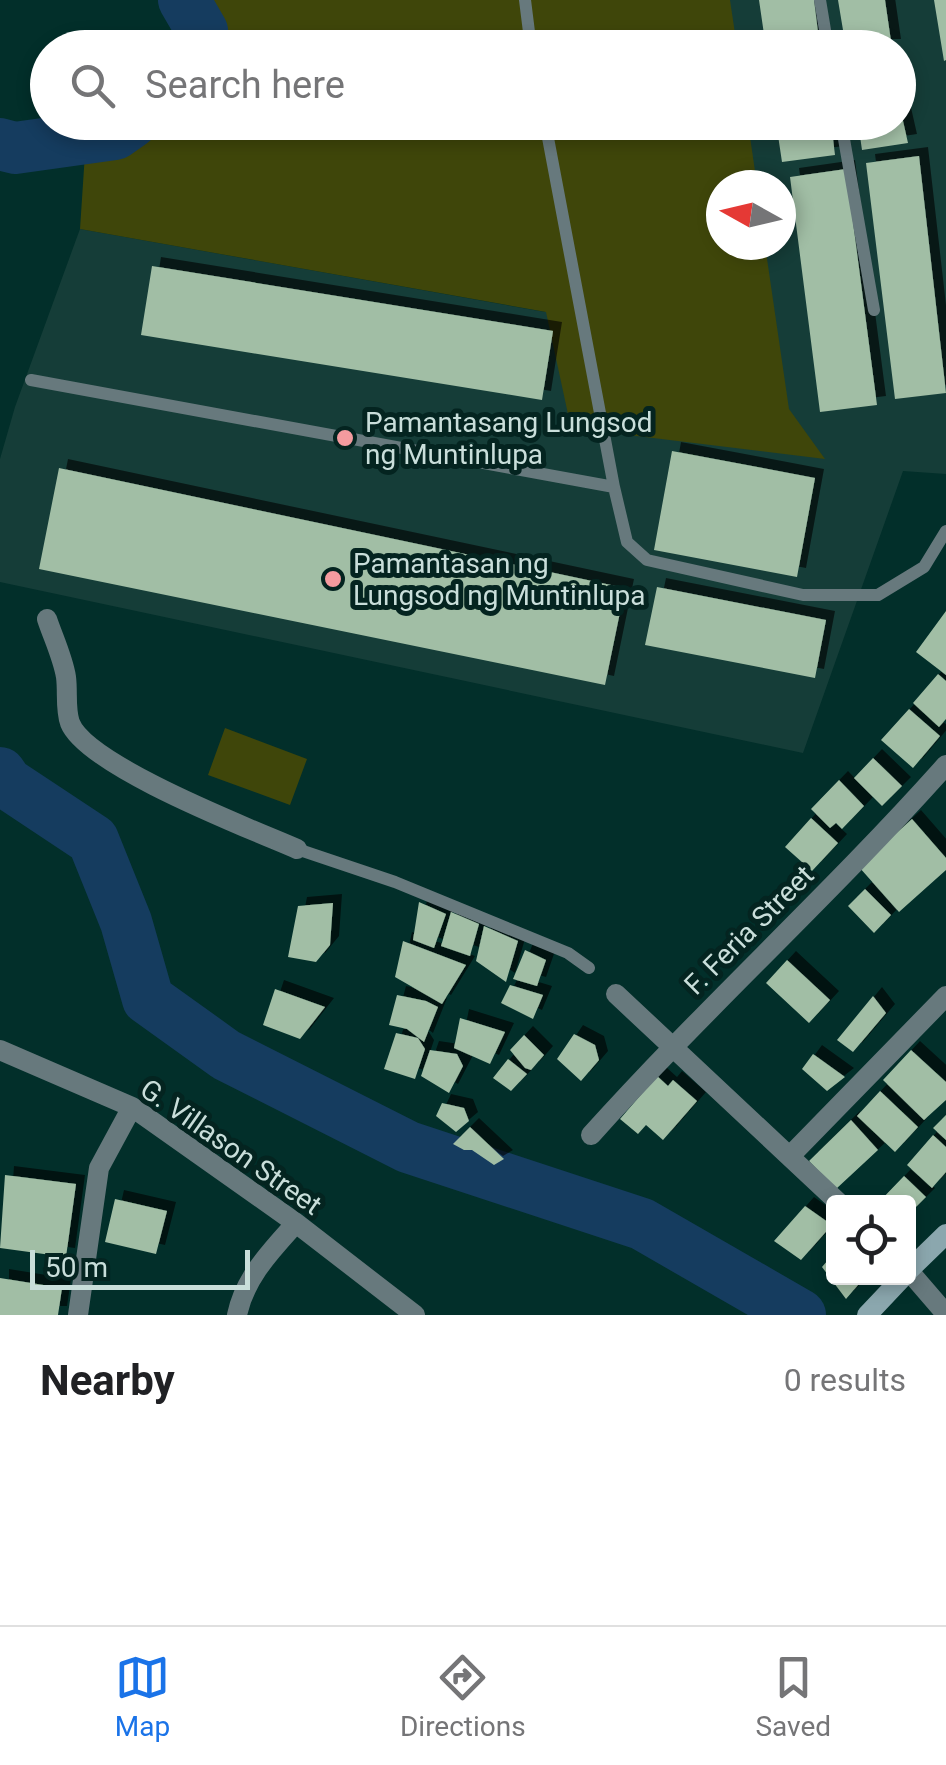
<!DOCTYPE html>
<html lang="en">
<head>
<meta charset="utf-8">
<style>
  body { margin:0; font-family:Roboto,sans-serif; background:#f2f2f2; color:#202124 }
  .controls { position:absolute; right:30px; bottom:30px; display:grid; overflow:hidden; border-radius:10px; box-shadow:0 5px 15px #0003 }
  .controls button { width:90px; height:90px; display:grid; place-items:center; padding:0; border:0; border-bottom:2px solid #e0e0e0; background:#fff; color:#202124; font:50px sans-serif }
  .compass { position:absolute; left:706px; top:170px; width:90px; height:90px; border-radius:50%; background:#fff; box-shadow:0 5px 15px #0003; rotate:278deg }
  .scale { position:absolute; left:30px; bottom:25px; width:220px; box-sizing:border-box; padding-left:10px; border:5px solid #c9deda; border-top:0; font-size:28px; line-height:35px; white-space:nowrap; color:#c9deda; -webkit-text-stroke:8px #042420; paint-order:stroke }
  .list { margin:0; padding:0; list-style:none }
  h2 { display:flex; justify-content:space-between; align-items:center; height:130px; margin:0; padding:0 40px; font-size:42px }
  h2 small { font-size:32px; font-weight:400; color:#757577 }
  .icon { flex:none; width:55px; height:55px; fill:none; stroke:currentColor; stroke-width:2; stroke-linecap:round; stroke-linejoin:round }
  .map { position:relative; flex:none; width:946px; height:1315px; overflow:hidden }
  .search { position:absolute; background:#fff; box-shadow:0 5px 15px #0003; left:30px; right:30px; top:30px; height:110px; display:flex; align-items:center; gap:25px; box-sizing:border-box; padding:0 35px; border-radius:55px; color:#757577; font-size:38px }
  .sheet { height:310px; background:#fff }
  nav { display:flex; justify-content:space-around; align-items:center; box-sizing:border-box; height:140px; border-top:2px solid #e0e0e0; background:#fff; font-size:28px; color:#757577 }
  nav a { display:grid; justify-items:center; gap:5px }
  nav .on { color:#1a73e8 }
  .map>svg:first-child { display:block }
  .built { fill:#153d38; fill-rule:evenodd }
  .green { fill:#3f460a }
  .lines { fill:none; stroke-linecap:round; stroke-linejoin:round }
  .river { stroke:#153c5f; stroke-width:52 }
  .building { fill:#a1bea5; filter:url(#shadow) }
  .lane { stroke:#67797d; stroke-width:12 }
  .street { stroke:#67797d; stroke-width:20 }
  .secondary { stroke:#8ba7ae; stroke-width:20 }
  .poi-dot { fill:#f49b9f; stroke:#042420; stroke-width:4 }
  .labels { text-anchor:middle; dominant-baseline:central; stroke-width:10; stroke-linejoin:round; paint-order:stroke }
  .poi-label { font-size:28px; fill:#c9deda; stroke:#042420; text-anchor:start }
  .street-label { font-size:28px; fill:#c9deda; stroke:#042420 }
</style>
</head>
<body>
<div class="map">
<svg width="946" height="1315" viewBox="0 0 946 1315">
  <defs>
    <filter id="shadow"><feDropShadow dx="9" dy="-9" stdDeviation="0" flood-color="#0009"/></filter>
  </defs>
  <rect width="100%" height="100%" fill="#022f2a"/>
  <path class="built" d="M 501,0 L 946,0 L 946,474 L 903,471 L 803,753 L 0,582 L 0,459 L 15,407 L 80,229 L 545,312 L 518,123 L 898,122 L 898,48 L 507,47 ZM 721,185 L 781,185 L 781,245 L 721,245 Z"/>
  <path class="green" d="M 184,0 L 730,0 L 737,47 L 197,47 L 202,31 Z
    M 132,123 L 748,123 L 757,185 L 721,185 L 721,245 L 765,245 L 789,409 L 825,459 L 571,428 L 546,312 L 80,229 L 86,138 L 115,134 Z
    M 225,728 L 307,759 L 290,805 L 208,775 Z"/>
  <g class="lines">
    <path class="river" d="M 184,0 L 202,31 L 197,48
      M 0,144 L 15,148 L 115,134 L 132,122
      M 0,773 L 7,783 L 93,840 L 126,922 L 148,999 L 226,1055 L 408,1147 L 642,1224 L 800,1315"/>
  </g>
  <path class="building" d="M 759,0 L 814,0 L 820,48 L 766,48 Z
    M 838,0 L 885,0 L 892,48 L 846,48 Z
    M 934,0 L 946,0 L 946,60 L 944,61 Z
    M 898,99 L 908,143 L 862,150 L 858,122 L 898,122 Z
    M 776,122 L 831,122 L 835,155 L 782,162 Z
    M 919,156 L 946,393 L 895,399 L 866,163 Z
    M 846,169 L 877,405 L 820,412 L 790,177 Z
    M 152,266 L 553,331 L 542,400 L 141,335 Z
    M 672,451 L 815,478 L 797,577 L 654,550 Z
    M 59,468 L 625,588 L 605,685 L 39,569 Z
    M 657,587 L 826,620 L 815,678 L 645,645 Z
    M 946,611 L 946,675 L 916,652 Z
    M 938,674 L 946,681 L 946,719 L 939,727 L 913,703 Z
    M 909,709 L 940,736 L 913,768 L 881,740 Z
    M 873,758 L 902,786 L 882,806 L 854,778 Z
    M 839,780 L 864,806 L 842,829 L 836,823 L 830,828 L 811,809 Z
    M 811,818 L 838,843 L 812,871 L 785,847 Z
    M 912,819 L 946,858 L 946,870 L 899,912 L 859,867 Z
    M 865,889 L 891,915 L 874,933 L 848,906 Z
    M 419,902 L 446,914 L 434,948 L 413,940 Z
    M 333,903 L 330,945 L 316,962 L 288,957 L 298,906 Z
    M 451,912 L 479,924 L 470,956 L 441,946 Z
    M 484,926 L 518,941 L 506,982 L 476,961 Z
    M 403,941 L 466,965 L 442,1004 L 395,977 Z
    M 525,950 L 546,960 L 537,986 L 513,979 Z
    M 787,960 L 830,1000 L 809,1023 L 766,983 Z
    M 510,985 L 543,995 L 533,1019 L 501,1003 Z
    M 275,989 L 325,1007 L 300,1039 L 263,1025 Z
    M 397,995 L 426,1001 L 438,1007 L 424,1042 L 407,1029 L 389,1025 Z
    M 873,996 L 886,1013 L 853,1052 L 837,1040 Z
    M 460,1018 L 505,1032 L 490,1064 L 454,1048 Z
    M 396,1033 L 418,1038 L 425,1049 L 415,1079 L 384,1069 Z
    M 574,1034 L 595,1045 L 599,1060 L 581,1081 L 557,1059 Z
    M 524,1035 L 544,1055 L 531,1070 L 525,1068 L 510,1050 Z
    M 430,1050 L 457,1054 L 463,1066 L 449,1093 L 421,1076 Z
    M 911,1050 L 946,1082 L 946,1100 L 924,1120 L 883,1080 Z
    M 813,1054 L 845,1077 L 827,1091 L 802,1069 Z
    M 508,1059 L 527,1074 L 511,1091 L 493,1078 Z
    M 657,1076 L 668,1086 L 673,1080 L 697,1101 L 663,1140 L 646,1125 L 638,1134 L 620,1119 Z
    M 880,1091 L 918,1127 L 895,1152 L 857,1116 Z
    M 442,1103 L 464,1108 L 469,1121 L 456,1132 L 436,1116 Z
    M 946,1115 L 946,1140 L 933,1128 Z
    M 851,1120 L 878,1150 L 836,1189 L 809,1161 Z
    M 470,1127 L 504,1159 L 494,1165 L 472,1150 L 464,1150 L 453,1144 Z
    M 933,1135 L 946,1147 L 946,1172 L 932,1188 L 907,1165 Z
    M 5,1175 L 76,1184 L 66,1257 L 0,1248 Z
    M 904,1176 L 926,1197 L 908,1215 L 908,1202 L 879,1202 Z
    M 115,1199 L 167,1211 L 156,1254 L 105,1242 Z
    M 805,1206 L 832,1225 L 801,1260 L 774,1241 Z
    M 834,1253 L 834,1278 L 864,1278 L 846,1299 L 822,1267 Z
    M 0,1278 L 62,1288 L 58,1315 L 0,1315 Z"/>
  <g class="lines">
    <path class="lane" d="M 525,0 L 531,48
      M 820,0 L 828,48
      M 841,122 L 874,310
      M 31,380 L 614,487 L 545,122
      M 614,487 L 627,542 L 647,560 L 803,595 L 878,595 L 924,567 L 946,531
      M 297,849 L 395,882 L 568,953 L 589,968"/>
    <path class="street" d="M 47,619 C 53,637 63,658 66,677 C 68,692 65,709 70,723 C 87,766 251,829 297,849
      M 616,994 L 838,1202
      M 0,1050 L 132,1107 L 296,1223 L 415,1315
      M 591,1135 C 705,1008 832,893 946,765
      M 790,1156 L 946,996
      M 908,1270 L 946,1314
      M 78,1315 L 99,1168 L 132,1107
      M 237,1315 C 245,1277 271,1251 296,1223"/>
    <path class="secondary" d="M 908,1271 L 946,1234
      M 867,1315 L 902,1278"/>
  </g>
  <g class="poi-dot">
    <circle cx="345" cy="438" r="10"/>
    <circle cx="333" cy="579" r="10"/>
  </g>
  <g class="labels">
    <g class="poi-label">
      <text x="365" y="422">Pamantasang Lungsod<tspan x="365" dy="32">ng Muntinlupa</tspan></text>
      <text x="353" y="563">Pamantasan ng<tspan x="353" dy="32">Lungsod ng Muntinlupa</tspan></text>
    </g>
    <g class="street-label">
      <text transform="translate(749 930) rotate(-45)">F. Feria Street</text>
      <text transform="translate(231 1147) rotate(35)">G. Villason Street</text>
    </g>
  </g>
</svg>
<div class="controls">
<button><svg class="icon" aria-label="locate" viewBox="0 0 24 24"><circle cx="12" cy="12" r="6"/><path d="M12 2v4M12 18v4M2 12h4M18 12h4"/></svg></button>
</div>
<svg class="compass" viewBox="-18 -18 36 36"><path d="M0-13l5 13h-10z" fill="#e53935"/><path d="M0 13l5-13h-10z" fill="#757577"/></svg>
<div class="scale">50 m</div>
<div class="search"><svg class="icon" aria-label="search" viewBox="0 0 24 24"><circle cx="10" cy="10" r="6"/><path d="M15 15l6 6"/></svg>Search here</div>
</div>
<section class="sheet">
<h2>Nearby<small>0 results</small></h2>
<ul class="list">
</ul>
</section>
<nav>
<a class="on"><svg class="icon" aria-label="map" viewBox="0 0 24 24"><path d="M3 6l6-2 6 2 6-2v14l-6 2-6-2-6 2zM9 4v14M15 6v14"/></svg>Map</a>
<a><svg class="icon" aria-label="directions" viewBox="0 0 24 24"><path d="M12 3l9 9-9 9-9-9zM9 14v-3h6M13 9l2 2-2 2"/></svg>Directions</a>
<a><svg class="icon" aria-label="saved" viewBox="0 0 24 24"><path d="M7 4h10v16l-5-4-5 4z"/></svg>Saved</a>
</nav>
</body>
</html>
